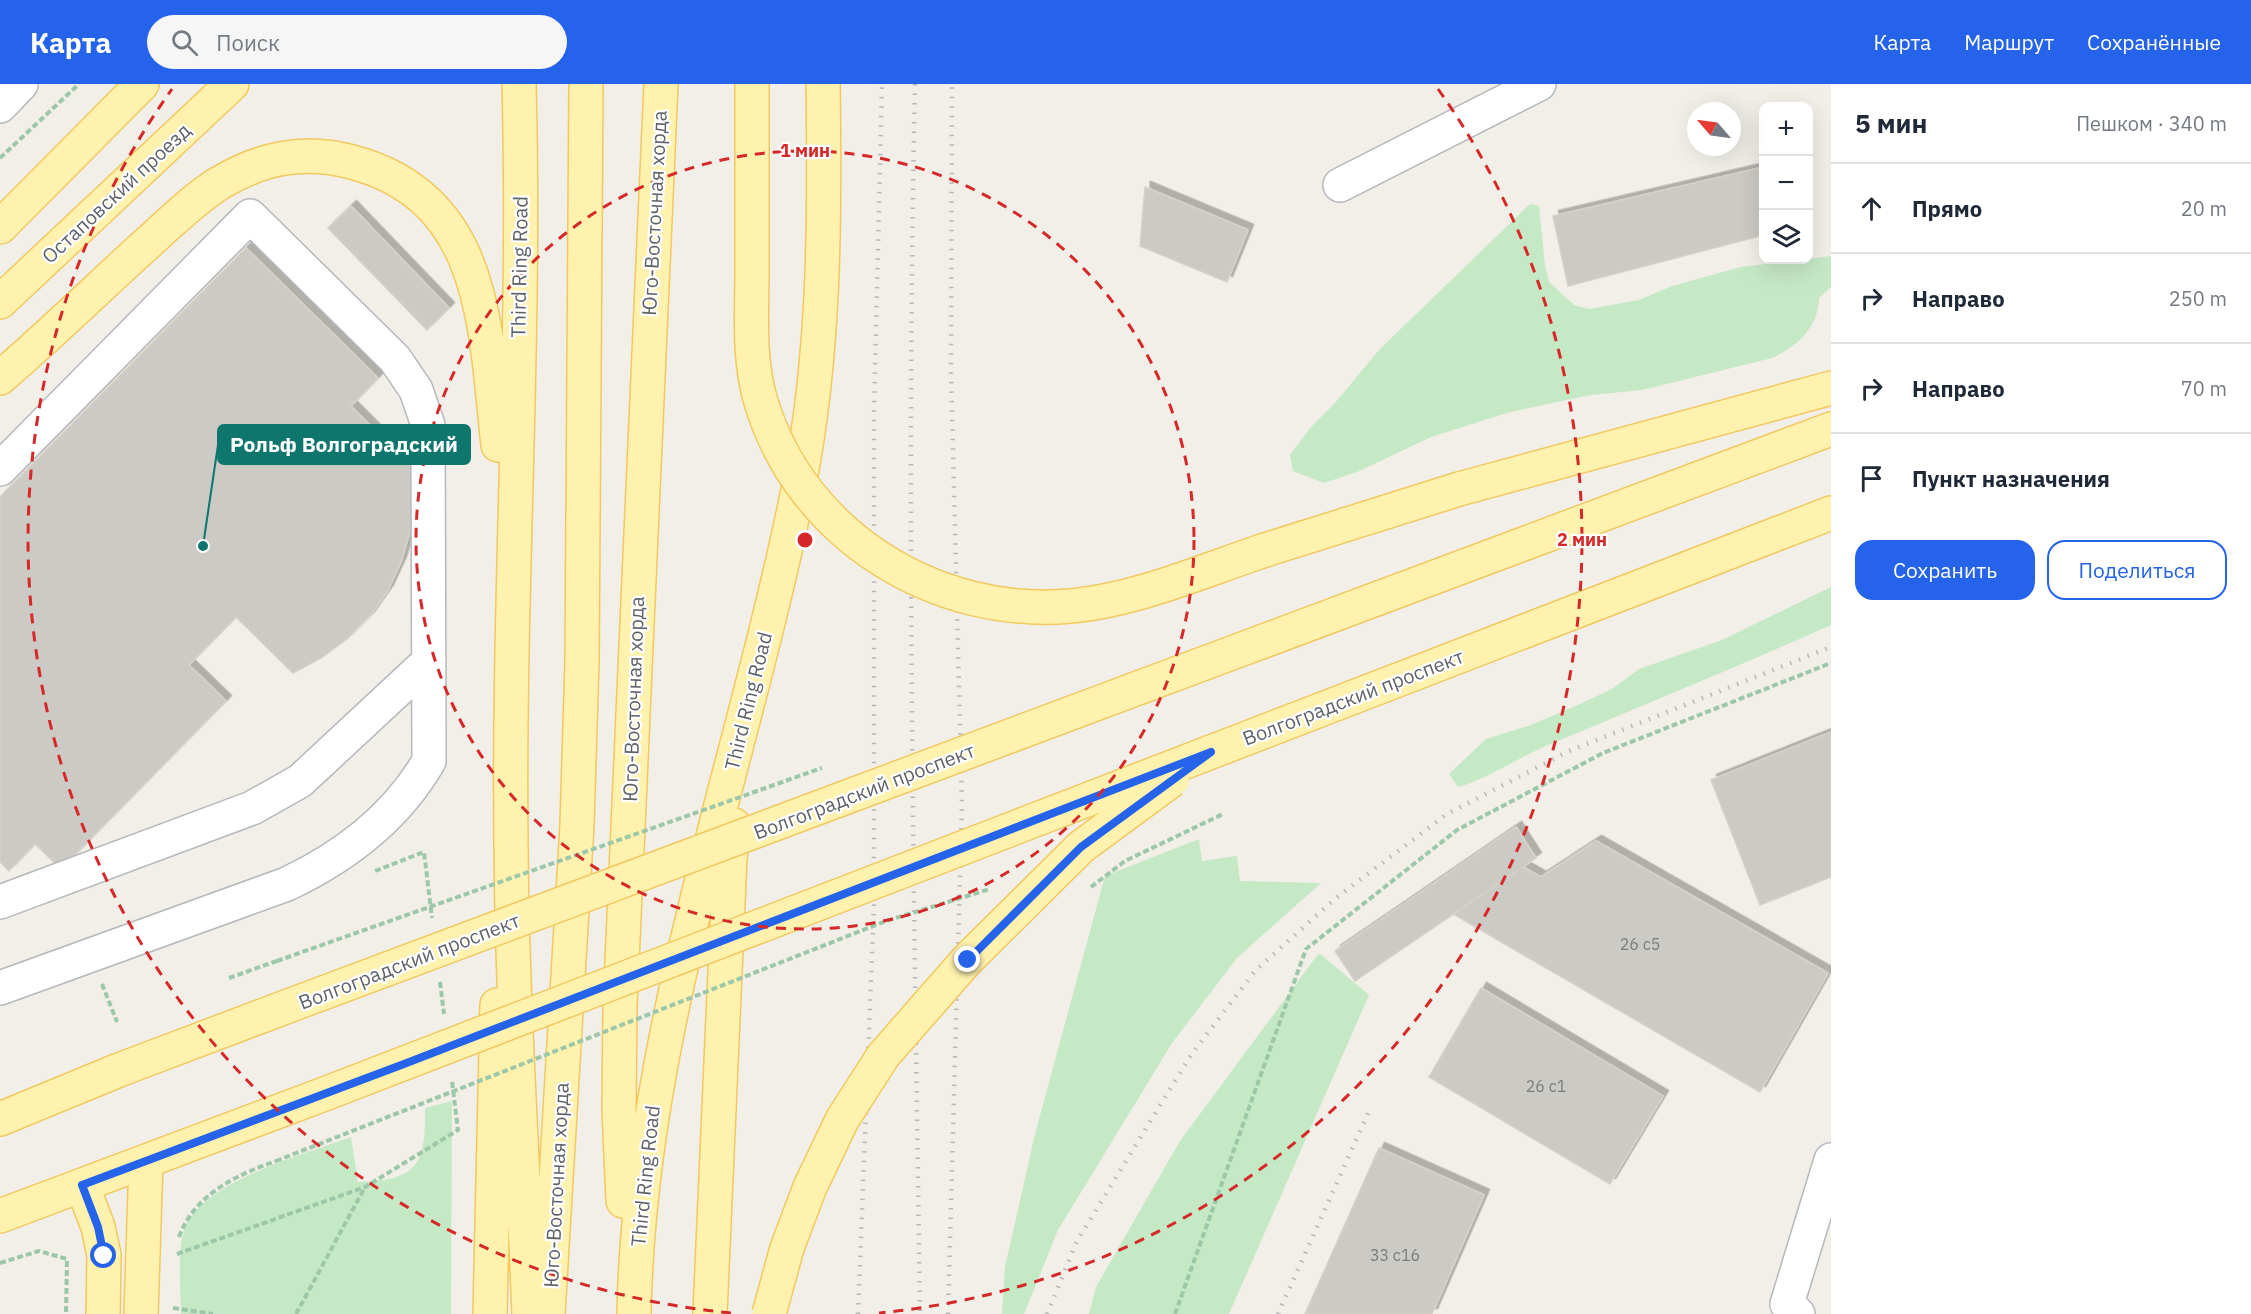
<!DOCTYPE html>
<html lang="ru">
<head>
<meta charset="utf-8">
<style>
  body { margin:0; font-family:"IBM Plex Sans",sans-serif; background:#f6f6f7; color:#1f2937 }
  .controls { position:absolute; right:18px; top:18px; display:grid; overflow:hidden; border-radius:12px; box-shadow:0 6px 24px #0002 }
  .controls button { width:54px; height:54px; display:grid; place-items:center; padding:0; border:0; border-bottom:2px solid #e0e1e3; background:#fff; color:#1f2937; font:30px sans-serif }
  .compass { position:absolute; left:1687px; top:18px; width:54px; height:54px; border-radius:50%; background:#fff; box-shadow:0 6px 24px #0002; rotate:298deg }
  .stop { position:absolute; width:18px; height:18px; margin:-14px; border:4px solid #2563eb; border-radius:50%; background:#fff }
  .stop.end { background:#2563eb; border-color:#fff; box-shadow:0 2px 6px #0008 }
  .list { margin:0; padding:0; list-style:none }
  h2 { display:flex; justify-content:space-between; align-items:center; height:78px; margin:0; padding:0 24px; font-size:26px }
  h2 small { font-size:20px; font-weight:400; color:#747a83 }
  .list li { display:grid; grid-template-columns:39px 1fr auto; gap:18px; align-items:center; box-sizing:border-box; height:90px; padding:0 24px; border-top:2px solid #e0e1e3 }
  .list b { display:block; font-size:22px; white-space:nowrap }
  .list em { font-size:20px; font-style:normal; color:#747a83 }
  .actions { display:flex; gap:12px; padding:18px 24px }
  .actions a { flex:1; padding:14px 0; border:2px solid #2563eb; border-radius:18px; text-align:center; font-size:21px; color:#2563eb }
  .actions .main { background:#2563eb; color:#fff }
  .icon { flex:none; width:33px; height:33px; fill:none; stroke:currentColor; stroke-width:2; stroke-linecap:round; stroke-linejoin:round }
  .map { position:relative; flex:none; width:1831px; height:1230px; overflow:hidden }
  header { display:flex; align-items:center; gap:36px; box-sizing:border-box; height:84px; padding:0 30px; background:#2563eb; color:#fff }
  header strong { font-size:28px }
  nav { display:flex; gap:33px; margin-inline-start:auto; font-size:21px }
  .search { width:420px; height:54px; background:#f6f6f7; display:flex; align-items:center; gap:15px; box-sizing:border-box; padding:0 21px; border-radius:33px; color:#747a83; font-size:22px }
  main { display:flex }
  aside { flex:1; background:#fff }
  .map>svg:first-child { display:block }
  .green { fill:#c5e8c5 }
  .building { fill:#cccac5; stroke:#d6d1c6; stroke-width:1.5; filter:url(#shadow) }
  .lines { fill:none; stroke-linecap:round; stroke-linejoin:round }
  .minor-casing { stroke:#b5b8bc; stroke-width:36 }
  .major-casing { stroke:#f2c960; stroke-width:36 }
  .path { stroke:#9cc7a9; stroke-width:4; stroke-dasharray:6 3; stroke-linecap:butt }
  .minor { stroke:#fff; stroke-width:33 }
  .major { stroke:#fff2af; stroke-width:33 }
  .rail { stroke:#b6b7b8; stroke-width:4.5; stroke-dasharray:1.5 8; stroke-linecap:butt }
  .major-bridge-casing { stroke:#f2c960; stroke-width:36; stroke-linecap:butt }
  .path-bridge { stroke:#9cc7a9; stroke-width:4; stroke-dasharray:6 3; stroke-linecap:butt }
  .major-bridge { stroke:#fff2af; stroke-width:33 }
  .route { stroke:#2563eb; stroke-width:8 }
  .ring { fill:none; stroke:#d62828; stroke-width:3; stroke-dasharray:10 8 }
  .labels { text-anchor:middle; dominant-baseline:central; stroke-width:4.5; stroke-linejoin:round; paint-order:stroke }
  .number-label { font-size:16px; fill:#7a7d7f }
  .street-label { font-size:20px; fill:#5f6368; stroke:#fff }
  .centre { fill:#d62828; stroke:#fff; stroke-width:3 }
  .ring-label { font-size:18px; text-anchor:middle; font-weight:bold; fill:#d62828; stroke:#fff; stroke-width:4.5; stroke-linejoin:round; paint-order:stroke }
  .leader { fill:none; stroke:#0f766e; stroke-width:2 }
  .callout-dot { fill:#0f766e; stroke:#fff; stroke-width:2 }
  .callout { fill:#0f766e; stroke:#0f766e; stroke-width:2 }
  .callout-label { font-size:21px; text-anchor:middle; font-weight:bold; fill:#fff }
</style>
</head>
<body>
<header>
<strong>Карта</strong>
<div class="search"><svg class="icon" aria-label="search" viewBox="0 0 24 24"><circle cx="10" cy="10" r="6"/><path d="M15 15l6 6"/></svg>Поиск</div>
<nav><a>Карта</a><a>Маршрут</a><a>Сохранённые</a></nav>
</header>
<main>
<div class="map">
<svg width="1831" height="1230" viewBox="0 0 1831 1230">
  <defs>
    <filter id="shadow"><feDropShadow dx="5.5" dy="-5.5" stdDeviation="0" flood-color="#0004"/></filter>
  </defs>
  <rect width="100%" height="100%" fill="#f1efe8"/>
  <path class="green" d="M 1530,120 L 1539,122 L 1545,182 L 1549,198 L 1574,221 L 1589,225 L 1639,216 L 1672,202 L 1741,183 L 1831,172 L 1831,203 L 1819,214 C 1818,244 1798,262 1772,274 L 1642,306 L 1591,311 L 1510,328 L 1431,353 L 1357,388 L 1324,399 L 1293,387 L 1290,371 L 1311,343 L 1335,319 L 1379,266 Z
    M 1831,503 L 1831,541 C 1739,582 1646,620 1553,659 C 1520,672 1492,693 1458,703 L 1449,690 L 1486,655 L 1531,641 L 1580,620 L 1612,605 L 1639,585 L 1722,556 Z
    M 1199,755 L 1202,777 L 1237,772 L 1240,797 L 1321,799 L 1237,874 L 1172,959 L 1058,1146 L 1024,1230 L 1002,1230 L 1005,1183 L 1035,1050 L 1105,792 Z
    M 1319,869 L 1369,911 L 1229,1230 L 1089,1230 L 1096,1203 L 1180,1057 Z
    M 452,1017 L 451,1230 L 181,1230 C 181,1207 176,1159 187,1139 C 211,1095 305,1070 351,1053 L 358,1098 C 417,1096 426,1082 425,1024 Z"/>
  <path class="building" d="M 1764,83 L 1764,151 L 1568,202 L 1553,132 Z
    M 1145,103 L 1248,146 L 1227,198 L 1140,162 Z
    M 351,122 L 449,224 L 427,246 L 328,144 Z
    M 246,164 L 378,294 L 351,322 L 412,383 L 414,415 L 410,447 L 401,478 L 388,506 L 369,533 L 347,555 L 321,574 L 293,589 L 236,533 L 189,581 L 226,617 L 61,785 L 35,760 L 9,787 L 0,778 L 0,413 Z
    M 1831,648 L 1831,793 L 1760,821 L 1711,696 Z
    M 1516,743 L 1536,774 L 1355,897 L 1335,867 Z
    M 1596,757 L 1828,889 L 1760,1008 L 1453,830 L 1523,783 L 1541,793 Z
    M 1481,904 L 1663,1012 L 1610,1100 L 1429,993 Z
    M 1379,1064 L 1484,1111 L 1432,1230 L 1305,1230 Z"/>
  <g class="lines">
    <defs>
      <path id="minor" d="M 0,22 L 21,0
        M 1340,101 L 1539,0
        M 0,385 L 250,132 L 395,275 L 416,306 L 428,341 L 429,677 C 396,734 346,772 287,800 L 0,904
        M 0,818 L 252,724 L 300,697 L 429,577
        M 1798,1230 L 1787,1220 L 1831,1076"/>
      <path id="major" d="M 519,0 C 526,253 508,507 511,760 C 512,917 523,1074 529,1230
        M 0,143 L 142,0
        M 0,218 L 232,0
        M 0,294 C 49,252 94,208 141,165 C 166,143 190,118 218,100 C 261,74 303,65 352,78 C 488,114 485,246 498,361
        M 1262,467 L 1459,405 L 1831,304
        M 1237,567 L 1831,345
        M 1211,668 L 1831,429
        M 0,1035 L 119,986 L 291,921
        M 82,1101 L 98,1143 L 104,1171 L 103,1230
        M 623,1117 L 619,1026 L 620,923 L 661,0
        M 0,1132 L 327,1009
        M 141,1230 L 146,1077
        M 490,1230 L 497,921
        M 548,1230 L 577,741 L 582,577 L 586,0
        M 634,1230 C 639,946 744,677 799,401 C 825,270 825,133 823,0
        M 710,1230 L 730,774 L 734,741"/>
    </defs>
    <use href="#minor" class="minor-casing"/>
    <use href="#major" class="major-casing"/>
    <path class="path" d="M 0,74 L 79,0
      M 375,787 L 424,768 L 432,834
      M 1091,803 L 1125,777 L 1223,730
      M 229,894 L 277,877
      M 440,898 L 444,930
      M 102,900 L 117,938
      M 179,1153 C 194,1111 236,1091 276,1077
      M 177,1170 L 365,1103 L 458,1046 L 452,997
      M 0,1179 L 39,1167 L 67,1175 L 66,1230
      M 173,1224 L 213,1230
      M 296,1230 L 365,1103
      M 1175,1230 L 1306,865 L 1457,746 L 1603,669 L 1831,579"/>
    <use href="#minor" class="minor"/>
    <use href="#major" class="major"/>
    <path class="rail" d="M 915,0 C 906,410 914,820 920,1230
      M 858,1230 L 874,820 L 874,326 L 882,0
      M 948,1230 L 962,720 L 951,287 L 952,0
      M 1047,1230 L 1077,1157 L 1191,971 L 1255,887 L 1336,814 L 1447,730 L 1569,667 L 1831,563
      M 1278,1230 L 1369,1027"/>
    <defs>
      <path id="major-bridge" d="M 752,0 C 752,62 752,123 752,185 C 752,228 748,276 761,318 C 801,451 935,534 1071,522 C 1136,516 1200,488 1262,467
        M 291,921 L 1237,567
        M 327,1009 L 1211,668
        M 769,1230 L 787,1164 L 810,1103 L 842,1036 L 883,972 L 967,876 L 1081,763 L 1172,696"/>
    </defs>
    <use href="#major-bridge" class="major-bridge-casing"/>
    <path class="path-bridge" d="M 277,877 L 822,684
      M 276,1077 L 886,837 L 990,805"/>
    <use href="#major-bridge" class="major-bridge"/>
  </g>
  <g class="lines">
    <path class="route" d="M 104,1172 L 98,1143 L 82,1101 L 404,980 L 1211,668 L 1081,763 L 968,876"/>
  </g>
  <g class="ring">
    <circle cx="805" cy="456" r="389"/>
    <path d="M731 1229A777 777 0 0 1 172 5M1438 5A777 777 0 0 1 879 1229"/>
  </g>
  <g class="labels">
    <g class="number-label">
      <text x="1640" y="860">26 с5</text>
      <text x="1546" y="1002">26 с1</text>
      <text x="1395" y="1171">33 с16</text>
    </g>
    <g class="street-label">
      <text transform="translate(116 109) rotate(-43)">Остаповский проезд</text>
      <text transform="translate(654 129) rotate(-87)">Юго-Восточная хорда</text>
      <text transform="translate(519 183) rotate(-89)">Third Ring Road</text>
      <text transform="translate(1353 613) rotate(-21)">Волгоградский проспект</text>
      <text transform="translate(633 615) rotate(-88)">Юго-Восточная хорда</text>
      <text transform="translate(748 617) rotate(-76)">Third Ring Road</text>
      <text transform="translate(864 707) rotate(-21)">Волгоградский проспект</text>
      <text transform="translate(409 877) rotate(-21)">Волгоградский проспект</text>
      <text transform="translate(645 1092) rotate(-84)">Third Ring Road</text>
      <text transform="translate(556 1101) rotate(-87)">Юго-Восточная хорда</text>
    </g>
  </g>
  <circle cx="805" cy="456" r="9" class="centre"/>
  <g class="ring-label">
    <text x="805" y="73">1 мин</text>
    <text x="1582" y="462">2 мин</text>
  </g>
  <path class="leader" d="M203 462L218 361"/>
  <circle class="callout-dot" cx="203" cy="462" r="6"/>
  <rect class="callout" x="218" y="341" width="252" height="39" rx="6"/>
  <g class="callout-label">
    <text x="344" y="368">Рольф Волгоградский</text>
  </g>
</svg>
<div class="controls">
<button>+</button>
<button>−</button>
<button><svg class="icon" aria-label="layers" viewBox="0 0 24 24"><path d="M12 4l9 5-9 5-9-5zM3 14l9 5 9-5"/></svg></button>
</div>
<svg class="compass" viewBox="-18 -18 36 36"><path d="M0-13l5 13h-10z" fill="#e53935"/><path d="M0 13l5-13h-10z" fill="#747a83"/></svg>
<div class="stop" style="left:104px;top:1172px"></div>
<div class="stop end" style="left:968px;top:876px"></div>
</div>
<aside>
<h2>5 мин<small>Пешком · 340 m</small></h2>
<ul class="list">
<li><svg class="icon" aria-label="ahead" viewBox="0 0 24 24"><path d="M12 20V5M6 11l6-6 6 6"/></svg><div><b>Прямо</b></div><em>20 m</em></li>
<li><svg class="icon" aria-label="right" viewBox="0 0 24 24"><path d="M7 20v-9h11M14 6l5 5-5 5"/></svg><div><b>Направо</b></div><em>250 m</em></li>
<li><svg class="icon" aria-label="right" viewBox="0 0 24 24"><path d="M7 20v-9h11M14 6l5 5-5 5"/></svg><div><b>Направо</b></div><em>70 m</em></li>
<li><svg class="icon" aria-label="arrive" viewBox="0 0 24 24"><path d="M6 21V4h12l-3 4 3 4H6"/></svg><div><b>Пункт назначения</b></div></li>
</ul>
<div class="actions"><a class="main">Сохранить</a><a>Поделиться</a></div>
</aside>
</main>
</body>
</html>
